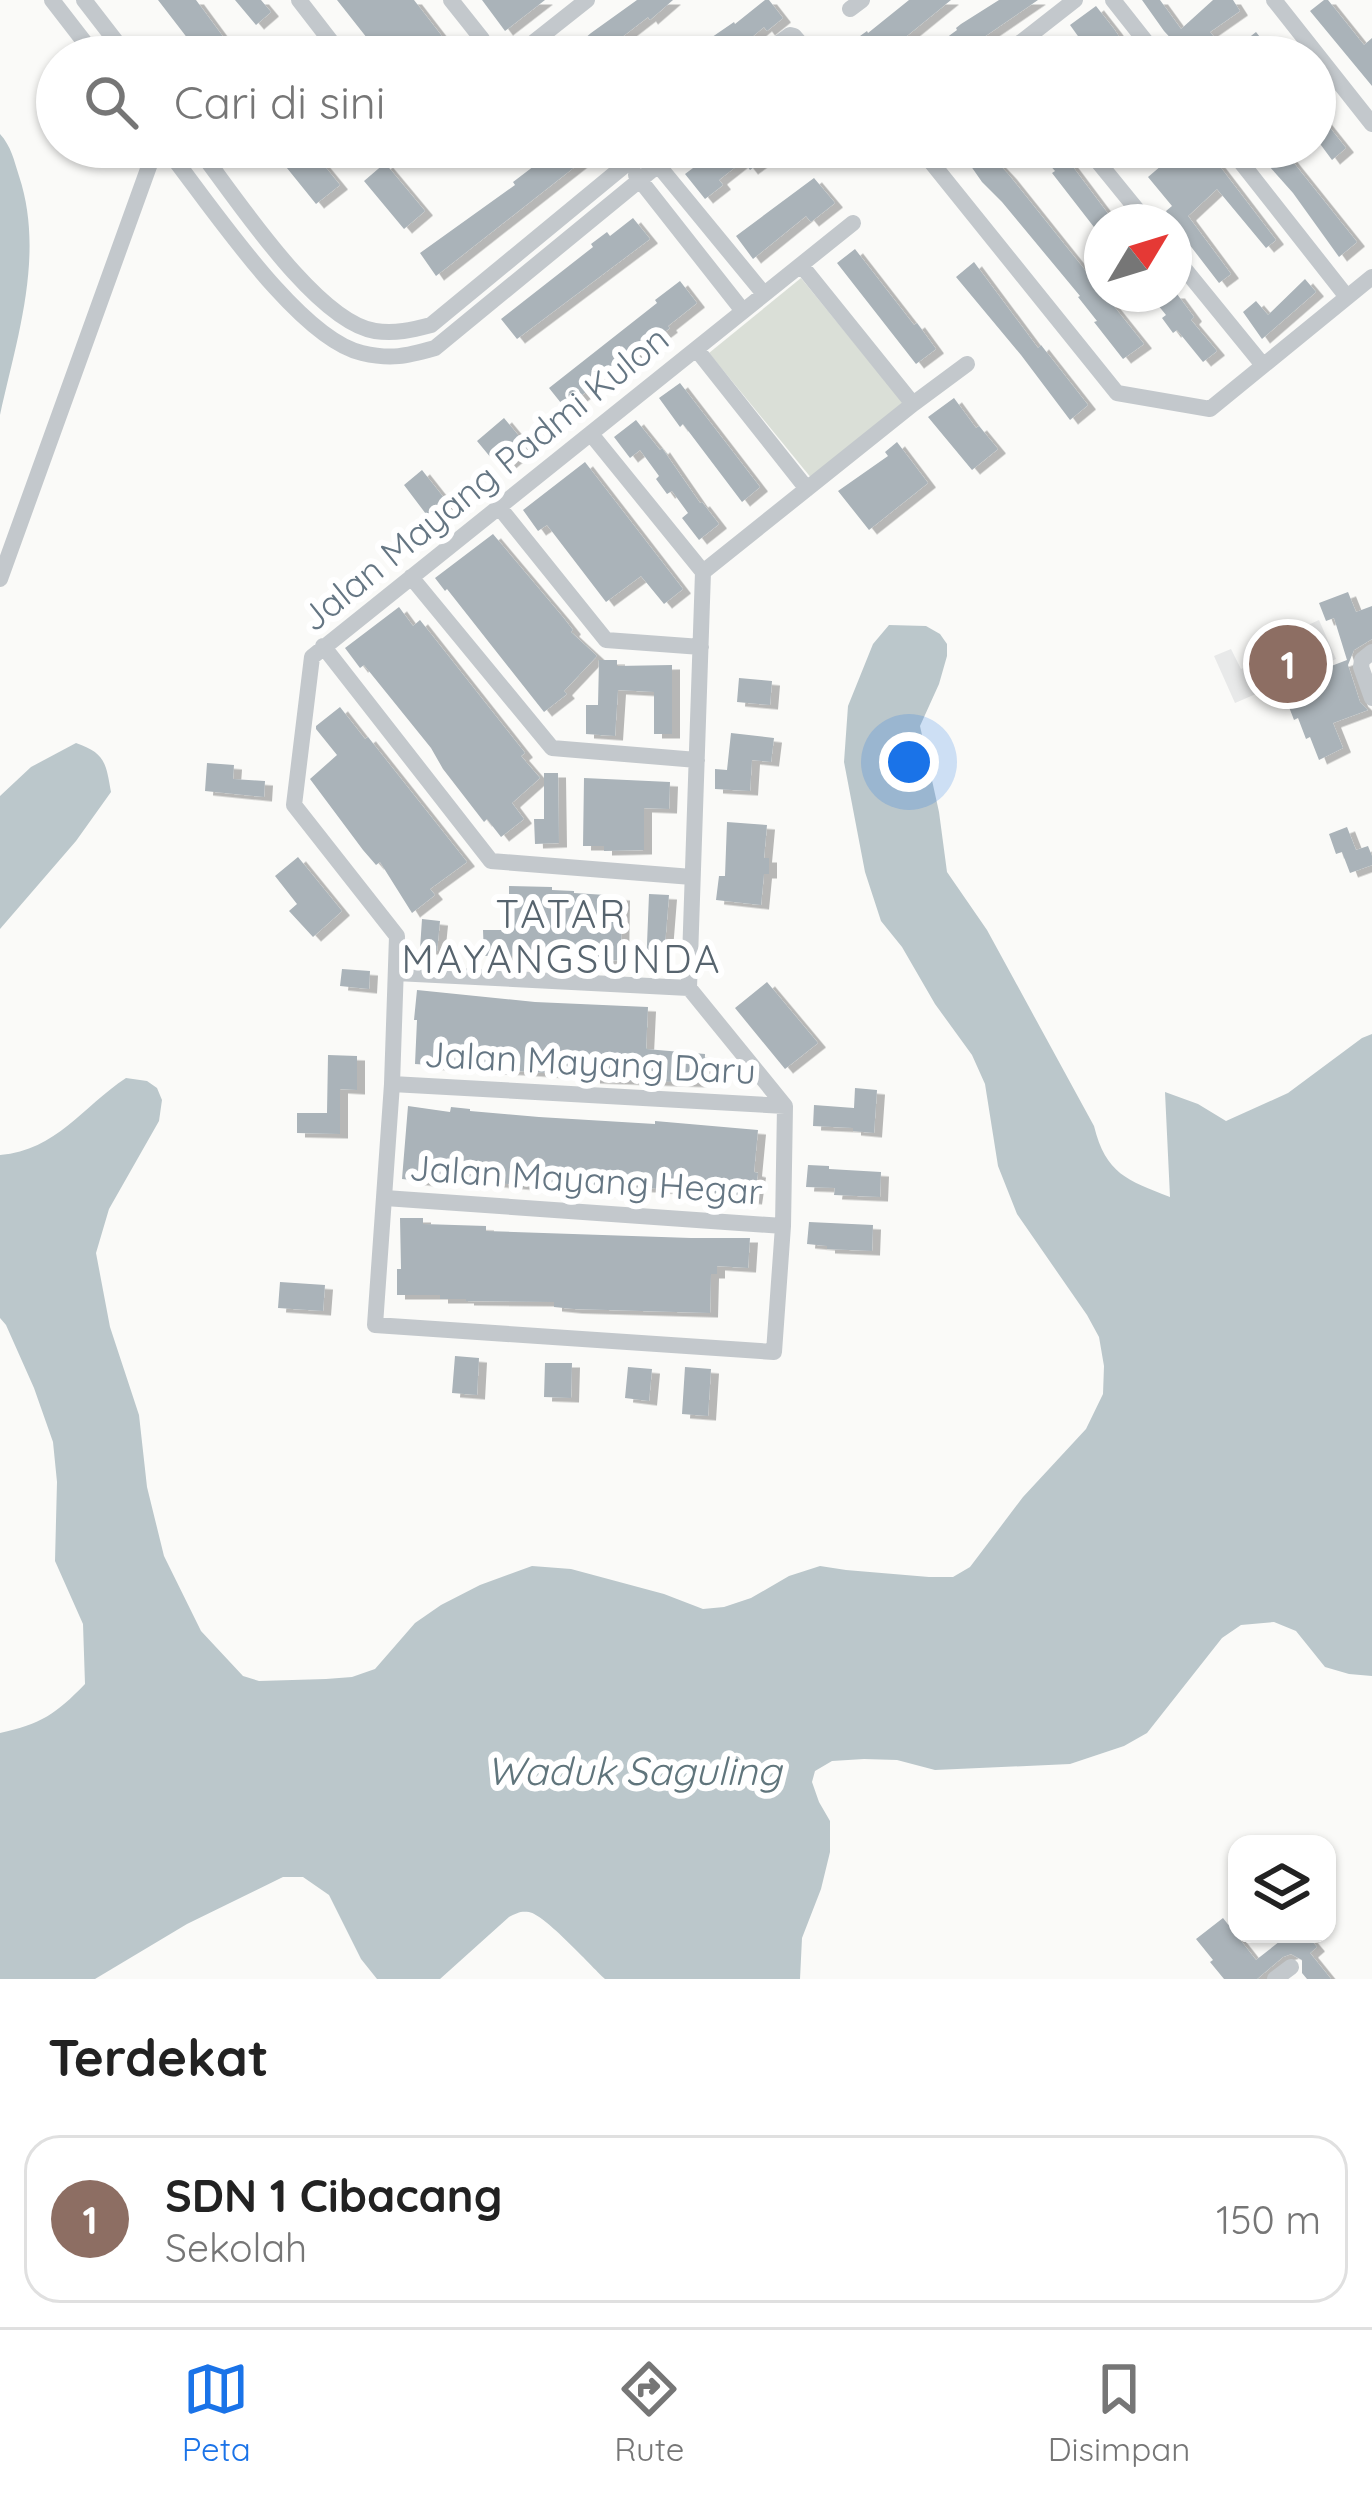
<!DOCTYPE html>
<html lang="id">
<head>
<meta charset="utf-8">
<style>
  body { margin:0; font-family:Quicksand,sans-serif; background:#f6f6f6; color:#222 }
  .controls { position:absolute; right:36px; bottom:36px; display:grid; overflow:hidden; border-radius:24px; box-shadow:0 3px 9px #0004 }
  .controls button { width:108px; height:108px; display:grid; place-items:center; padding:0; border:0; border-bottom:3px solid #e0e0e0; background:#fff; color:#222; font:60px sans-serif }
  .compass { position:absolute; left:1084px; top:204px; width:108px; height:108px; border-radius:50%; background:#fff; box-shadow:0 3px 9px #0004; rotate:52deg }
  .you { position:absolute; left:909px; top:762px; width:42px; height:42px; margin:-30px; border:9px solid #fff; border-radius:50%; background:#1a73e8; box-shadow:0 0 0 18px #1a73e833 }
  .badge { display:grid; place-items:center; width:78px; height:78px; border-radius:50%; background:#1a73e8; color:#fff; font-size:39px; font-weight:700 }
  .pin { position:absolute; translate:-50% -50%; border:6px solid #fff; box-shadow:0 3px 12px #0006 }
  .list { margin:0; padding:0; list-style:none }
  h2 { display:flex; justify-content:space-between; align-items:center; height:156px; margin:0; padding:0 48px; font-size:51px }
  h2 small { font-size:39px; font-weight:400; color:#767676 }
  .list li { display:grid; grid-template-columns:78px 1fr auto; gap:36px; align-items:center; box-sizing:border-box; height:168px; margin:0 24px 24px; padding:0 24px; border:3px solid #e0e0e0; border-radius:36px }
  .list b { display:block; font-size:45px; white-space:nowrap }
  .list p { margin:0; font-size:39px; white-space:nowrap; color:#767676 }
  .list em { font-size:39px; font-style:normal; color:#767676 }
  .icon { flex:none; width:66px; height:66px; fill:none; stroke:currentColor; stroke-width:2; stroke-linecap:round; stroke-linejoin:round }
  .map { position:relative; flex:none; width:1372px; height:1979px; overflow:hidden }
  .search { position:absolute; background:#fff; box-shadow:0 3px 9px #0004; left:36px; right:36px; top:36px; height:132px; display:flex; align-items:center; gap:30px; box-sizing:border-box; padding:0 42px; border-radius:66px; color:#767676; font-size:45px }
  .sheet { height:348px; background:#fff }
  nav { display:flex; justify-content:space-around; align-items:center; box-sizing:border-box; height:168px; border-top:3px solid #e0e0e0; background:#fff; font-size:33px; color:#767676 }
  nav a { display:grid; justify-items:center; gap:6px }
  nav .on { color:#1a73e8 }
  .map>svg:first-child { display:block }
  .built { fill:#e8e9e9 }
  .green { fill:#dadfd7 }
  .water { fill:#bbc7cb }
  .building { fill:#aab3b9; filter:url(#shadow) }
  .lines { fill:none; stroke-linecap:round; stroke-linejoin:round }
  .minor { stroke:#c3c8cc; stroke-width:16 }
  .labels { text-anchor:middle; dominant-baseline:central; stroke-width:12; stroke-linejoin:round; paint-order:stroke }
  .street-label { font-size:36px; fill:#657683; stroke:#fff }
  .neighbourhood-label { font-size:39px; letter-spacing:3px; fill:#57646e; stroke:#fff }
  .water-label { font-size:39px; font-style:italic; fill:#60757c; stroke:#fff }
</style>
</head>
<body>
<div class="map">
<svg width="1372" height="1979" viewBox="0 0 1372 1979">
  <defs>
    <filter id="shadow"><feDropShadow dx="8" dy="4.5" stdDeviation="0" flood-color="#0004"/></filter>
  </defs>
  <rect width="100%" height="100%" fill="#fafaf8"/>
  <path class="built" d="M 1319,620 L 1336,659 L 1235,703 L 1214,656 L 1231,649 L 1241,669 L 1302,643 L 1297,630 Z"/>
  <path class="green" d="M 801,278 L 904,404 L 812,479 L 709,353 Z"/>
  <path class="water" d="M 0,134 C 11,146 14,160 19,176 C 45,254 17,338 0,415 Z
    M 889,625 L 926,626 L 940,634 L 947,644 L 947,656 L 939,684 L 920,726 L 939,812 L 947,872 L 987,930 L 1094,1126 C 1106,1174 1127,1180 1170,1197 L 1165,1092 L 1198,1104 L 1226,1121 L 1288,1093 L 1362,1038 L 1372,1034 L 1372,1676 L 1349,1674 L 1325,1667 L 1296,1631 L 1274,1622 L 1241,1625 L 1222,1638 L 1147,1733 L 1124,1746 L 1070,1764 L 935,1770 L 897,1760 L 864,1759 L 832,1761 L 815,1771 L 812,1782 L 819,1802 L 830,1821 L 830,1852 L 821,1889 L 802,1938 L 800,1979 L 605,1979 C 590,1965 545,1915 529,1912 C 520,1911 517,1913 509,1917 L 440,1979 L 377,1979 L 361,1959 L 329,1895 L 303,1877 L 283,1877 L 187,1924 L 95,1979 L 0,1979 L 0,1733 C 41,1724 56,1714 85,1684 L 83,1624 L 55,1561 L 57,1482 L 53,1442 L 34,1388 L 6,1325 L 0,1318 L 0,1155 C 57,1150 82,1107 126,1078 L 147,1081 L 157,1088 L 162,1100 L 159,1121 L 109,1209 L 96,1253 L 110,1327 L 139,1415 L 147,1487 L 164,1556 L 201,1631 L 243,1676 L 259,1681 L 326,1679 L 352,1677 L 375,1669 L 415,1623 L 441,1605 L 480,1585 L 532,1566 L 571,1569 L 664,1594 L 703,1609 L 724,1607 L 751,1598 L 789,1576 L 820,1566 L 846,1570 L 929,1577 L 953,1577 L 970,1567 L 1023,1497 L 1086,1429 L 1103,1394 L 1104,1366 L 1099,1337 L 1087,1315 L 1017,1214 L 998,1166 L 985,1084 L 972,1055 L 935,1004 L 902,947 L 881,921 L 865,872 L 844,762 L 848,706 L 873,644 Z
    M 76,743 C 105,753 106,763 111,792 L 76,841 L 0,929 L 0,796 L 31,767 Z"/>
  <path class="building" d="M 158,0 L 196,0 L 238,57 L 184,57 L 195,48 Z
    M 235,0 L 261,0 L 271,12 L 256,25 Z
    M 337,0 L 414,0 L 458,57 L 382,57 Z
    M 482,0 L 545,0 L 505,31 Z
    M 637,0 L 673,0 L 650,20 L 648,17 L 617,41 L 620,45 L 603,57 L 563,57 L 591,33 Z
    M 765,0 L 769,0 L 783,18 L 767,31 L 764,27 L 728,57 L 683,57 L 734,22 L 735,24 Z
    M 909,0 L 951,0 L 881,57 L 865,57 L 853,41 L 867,31 L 868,33 Z
    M 999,0 L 1038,0 L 984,37 L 988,43 L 974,53 L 971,50 L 962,57 L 920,57 L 957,30 L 956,28 L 961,24 Z
    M 1142,0 L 1160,0 L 1181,29 L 1213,0 L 1233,0 L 1240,11 L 1210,32 L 1228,54 L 1256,32 L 1267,46 L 1253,57 L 1188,57 L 1164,31 Z
    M 1324,0 L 1328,0 L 1364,45 L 1372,38 L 1372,86 L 1310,11 Z
    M 1096,6 L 1114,29 L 1133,57 L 1093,57 L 1070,25 Z
    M 1315,109 L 1346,148 L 1332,160 L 1315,137 Z
    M 270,147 L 309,147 L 340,185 L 316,204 Z
    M 559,147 L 600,147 L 436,276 L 420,253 L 515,185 L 513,182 Z
    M 702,147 L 727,147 L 732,153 L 736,150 L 734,147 L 782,147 L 750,170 L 743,161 L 719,180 L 723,185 L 705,199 L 685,174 L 709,156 Z
    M 983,147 L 1009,175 L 1144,344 L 1123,359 L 1094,322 L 1097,321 L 1078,297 L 1080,296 L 1002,202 L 982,182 L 966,159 Z
    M 1034,147 L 1058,147 L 1112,219 L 1102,222 L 1102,227 L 1097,231 L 1052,173 L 1055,171 Z
    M 1157,147 L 1202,147 L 1218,164 L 1276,240 L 1266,248 L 1217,189 L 1188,216 L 1231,274 L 1219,283 L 1179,231 L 1166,211 L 1172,206 L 1148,177 L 1168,160 Z
    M 1252,147 L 1281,147 L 1357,242 L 1339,257 L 1293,193 Z
    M 385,163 L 425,211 L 404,229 L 364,181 Z
    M 814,178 L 835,203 L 811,222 L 806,216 L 753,259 L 736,236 Z
    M 633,218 L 650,239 L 517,339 L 501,319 L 593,247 L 591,244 L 607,232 L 610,236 Z
    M 855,249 L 914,325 L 917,323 L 936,349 L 916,364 L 837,263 Z
    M 974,262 L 1038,348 L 1041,345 L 1088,405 L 1070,420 L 1021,355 L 956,277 Z
    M 1305,279 L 1316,292 L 1262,339 L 1243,312 L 1256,301 L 1268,315 Z
    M 680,281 L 697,303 L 668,326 L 670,328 L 565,408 L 549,388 L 657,303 L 655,300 Z
    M 1149,294 L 1177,294 L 1194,317 L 1191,320 L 1217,351 L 1203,362 L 1177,330 L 1173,333 L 1162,318 L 1166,315 Z
    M 680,383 L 760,487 L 742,502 L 683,424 L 680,427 L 659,398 Z
    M 954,398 L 976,428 L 979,426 L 998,449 L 972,470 L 928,417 Z
    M 504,418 L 528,447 L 501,470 L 477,441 Z
    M 636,420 L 660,450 L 662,448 L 700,503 L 702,502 L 719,524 L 699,540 L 682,518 L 688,513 L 672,491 L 667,494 L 656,479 L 659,476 L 640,450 L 630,458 L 614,437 Z
    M 897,442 L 928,483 L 869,530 L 838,491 L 888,456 L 885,452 Z
    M 585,462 L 683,589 L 664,604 L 641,576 L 606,602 L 547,525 L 538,531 L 523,510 Z
    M 422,470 L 448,503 L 429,518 L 404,485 Z
    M 493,534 L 562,616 L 573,630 L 571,632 L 597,656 L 564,691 L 567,694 L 544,712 L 447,589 L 445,591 L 435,578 Z
    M 1348,592 L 1356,612 L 1372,606 L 1372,639 L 1354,650 L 1348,665 L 1360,702 L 1368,710 L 1333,723 L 1343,748 L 1319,760 L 1310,737 L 1306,739 L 1298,718 L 1294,720 L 1284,694 L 1317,682 L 1313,673 L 1347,660 L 1334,618 L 1326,621 L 1319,603 Z
    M 399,607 L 413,626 L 420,620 L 525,753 L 521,756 L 540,778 L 512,803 L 524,819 L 501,837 L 487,819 L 484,822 L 443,769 L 431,748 L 364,665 L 360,668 L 345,648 Z
    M 599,660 L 617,660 L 617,666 L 672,665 L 672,734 L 654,734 L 654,692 L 618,690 L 615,736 L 586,734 L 586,705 L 598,705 Z
    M 739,678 L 772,681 L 770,705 L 737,702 Z
    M 340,707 L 365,739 L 368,737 L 467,862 L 430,889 L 435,895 L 412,913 L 380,862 L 376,865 L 363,850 L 310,779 L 337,755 L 316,729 L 316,726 Z
    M 731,733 L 774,738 L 771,762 L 752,760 L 750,791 L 715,789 L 715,769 L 727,770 Z
    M 207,763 L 234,765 L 233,779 L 265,781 L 264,797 L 205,791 Z
    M 544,773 L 558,773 L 559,843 L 535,844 L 534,819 L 544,819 Z
    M 584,778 L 670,782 L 669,809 L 644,808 L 644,850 L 604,851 L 604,846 L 583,846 Z
    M 727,822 L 767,825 L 764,858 L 769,858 L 769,874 L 764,874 L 761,905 L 716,900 L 719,876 L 725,876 Z
    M 1347,827 L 1356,850 L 1368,846 L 1372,856 L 1372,865 L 1350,873 L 1342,852 L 1336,854 L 1329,834 Z
    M 298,857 L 342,911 L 313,937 L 289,911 L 297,904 L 275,876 Z
    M 509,886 L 552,887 L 552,890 L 574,891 L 574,893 L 622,896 L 621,960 L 559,962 L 523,958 L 523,956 L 484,956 L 483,930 L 509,930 Z
    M 649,894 L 669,895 L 663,970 L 646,969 Z
    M 422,919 L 440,921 L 437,951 L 420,949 Z
    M 342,969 L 370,971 L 369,989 L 340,986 Z
    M 767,982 L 818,1043 L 785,1069 L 735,1008 Z
    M 417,990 L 535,1002 L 648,1007 L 646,1049 L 705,1054 L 704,1083 L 592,1079 L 592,1076 L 415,1064 L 417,1020 L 414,1020 Z
    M 328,1055 L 357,1056 L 357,1090 L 340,1089 L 340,1134 L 297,1133 L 297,1113 L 327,1113 Z
    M 855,1088 L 877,1090 L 874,1133 L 853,1131 L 853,1128 L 813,1126 L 814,1105 L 854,1108 Z
    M 408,1106 L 450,1112 L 451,1107 L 470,1109 L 470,1111 L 539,1117 L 655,1124 L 655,1121 L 758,1130 L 754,1172 L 758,1173 L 754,1200 L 728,1196 L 728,1194 L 634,1187 L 634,1191 L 607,1189 L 606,1193 L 429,1177 L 429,1182 L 402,1179 Z
    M 808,1165 L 829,1166 L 829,1169 L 881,1172 L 880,1197 L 834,1195 L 835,1188 L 806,1187 Z
    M 400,1218 L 423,1218 L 423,1224 L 486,1226 L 486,1231 L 691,1238 L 750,1238 L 748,1268 L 717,1266 L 717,1274 L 711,1274 L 710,1313 L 574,1309 L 554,1307 L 554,1302 L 466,1301 L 466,1299 L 440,1299 L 440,1295 L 397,1295 L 397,1269 L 401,1269 Z
    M 809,1222 L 873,1225 L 872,1251 L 827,1249 L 827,1246 L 807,1244 Z
    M 280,1282 L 325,1285 L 323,1311 L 278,1308 Z
    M 455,1356 L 479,1358 L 477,1395 L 452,1393 Z
    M 545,1363 L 572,1363 L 571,1398 L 544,1397 Z
    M 628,1367 L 652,1369 L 649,1401 L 625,1398 Z
    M 685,1367 L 711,1369 L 708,1416 L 682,1414 Z
    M 1223,1918 L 1256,1960 L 1289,1934 L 1306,1934 L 1317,1947 L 1310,1953 L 1331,1979 L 1307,1979 L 1302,1973 L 1302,1960 L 1291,1954 L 1283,1957 L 1257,1979 L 1224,1979 L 1210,1962 L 1213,1960 L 1196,1939 Z"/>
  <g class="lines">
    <path class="minor" d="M 52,0 L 96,57
      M 84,0 L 128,57
      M 299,0 L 343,57
      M 451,0 L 482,39
      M 1113,0 L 1158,57
      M 1274,0 L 1372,124
      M 850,9 L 862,0
      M 515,57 L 587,0
      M 760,57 L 790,35 L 794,36 L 800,43 L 797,52 L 790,57
      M 1002,57 L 1075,0
      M 165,147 C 207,200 298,339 362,353 C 392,360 406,356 435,348 L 680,147
      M 197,147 C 234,195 316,322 375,331 C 395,334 412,330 431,325 L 647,147
      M 919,147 L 1117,393 L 1210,409 L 1372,277
      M 1086,147 L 1147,222
      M 1229,147 L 1347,297
      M 653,159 L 764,294
      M 636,175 L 743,311
      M 853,223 L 312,657 L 294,805 L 397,936 L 392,1084 L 375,1325 L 774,1352 L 783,1226 L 785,1106 L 689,988 L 703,572 L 913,404 L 967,364
      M 1174,256 L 1262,364
      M 801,265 L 913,404
      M 697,350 L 807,489
      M 591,434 L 703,572
      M 499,507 L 606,640 L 701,647
      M 411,577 L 552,748 L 697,760
      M 0,579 L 156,147
      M 323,646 L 491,861 L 692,877
      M 1372,652 L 1362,660 L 1361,667 L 1372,698
      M 396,973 L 689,988
      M 392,1084 L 785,1106
      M 385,1198 L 783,1226
      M 1275,1979 L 1291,1967"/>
  </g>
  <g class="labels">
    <g class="street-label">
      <text transform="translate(484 478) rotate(-39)">Jalan Mayang Padmi Kulon</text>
      <text transform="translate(590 1062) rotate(3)">Jalan Mayang Daru</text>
      <text transform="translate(586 1179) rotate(4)">Jalan Mayang Hegar</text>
    </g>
    <g class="neighbourhood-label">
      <text x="562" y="913">TATAR<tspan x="562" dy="45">MAYANGSUNDA</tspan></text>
    </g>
    <g class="water-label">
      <text x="634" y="1770">Waduk Saguling</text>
    </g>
  </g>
</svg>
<div class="controls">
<button><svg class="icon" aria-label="layers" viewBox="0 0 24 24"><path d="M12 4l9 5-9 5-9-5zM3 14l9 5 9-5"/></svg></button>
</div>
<svg class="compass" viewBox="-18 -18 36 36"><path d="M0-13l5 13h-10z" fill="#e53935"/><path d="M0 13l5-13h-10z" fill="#767676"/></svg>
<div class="you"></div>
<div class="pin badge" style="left:1288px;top:664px;background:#8d6e63">1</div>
<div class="search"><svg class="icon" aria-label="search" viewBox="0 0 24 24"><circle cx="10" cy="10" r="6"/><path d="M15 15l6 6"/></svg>Cari di sini</div>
</div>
<section class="sheet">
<h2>Terdekat<small></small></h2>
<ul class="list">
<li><span class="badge" style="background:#8d6e63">1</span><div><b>SDN 1 Cibacang</b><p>Sekolah</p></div><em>150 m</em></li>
</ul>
</section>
<nav>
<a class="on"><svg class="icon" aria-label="map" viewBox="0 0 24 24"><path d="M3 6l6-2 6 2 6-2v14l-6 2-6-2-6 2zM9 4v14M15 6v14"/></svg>Peta</a>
<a><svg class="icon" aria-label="directions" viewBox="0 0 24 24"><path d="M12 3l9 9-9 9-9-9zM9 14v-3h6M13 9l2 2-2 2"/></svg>Rute</a>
<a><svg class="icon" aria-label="saved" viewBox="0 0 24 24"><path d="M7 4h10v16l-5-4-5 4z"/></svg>Disimpan</a>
</nav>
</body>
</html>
